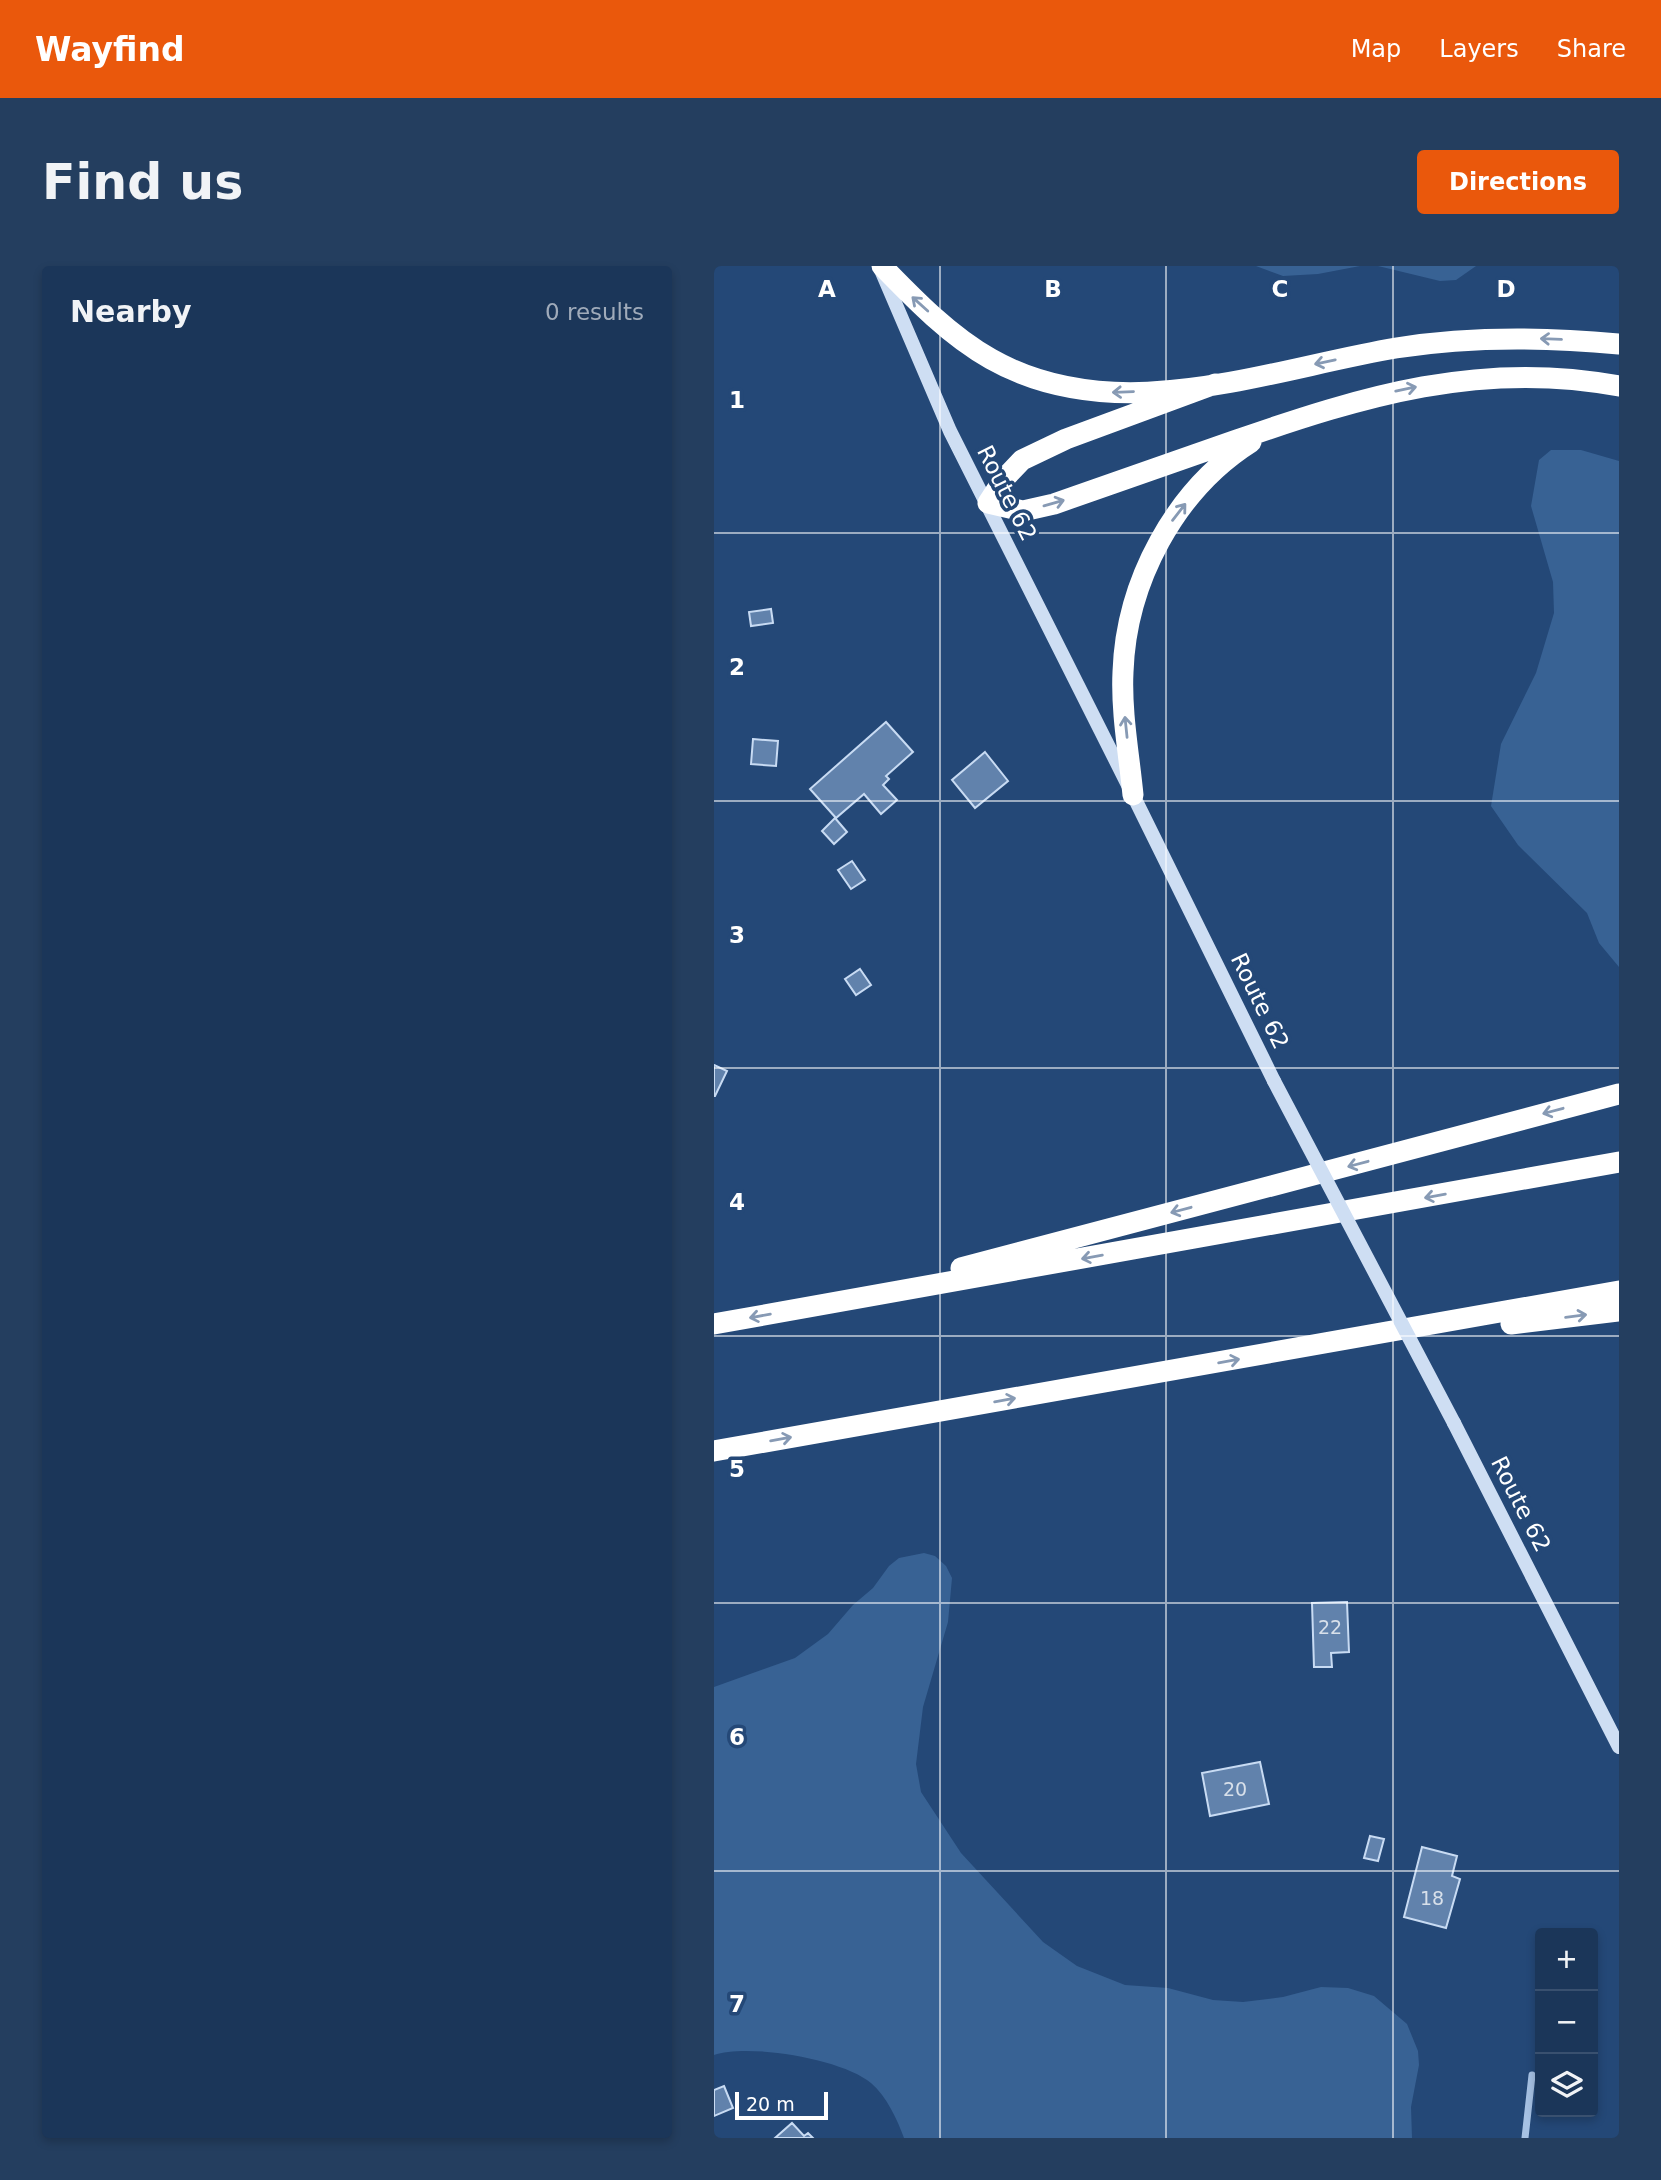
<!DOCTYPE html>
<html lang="en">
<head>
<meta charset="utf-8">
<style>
  body { margin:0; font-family:"DejaVu Sans",sans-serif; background:#243e5f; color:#f1f3f6 }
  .controls { position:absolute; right:21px; bottom:21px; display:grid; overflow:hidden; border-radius:7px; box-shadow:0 4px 10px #0003 }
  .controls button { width:63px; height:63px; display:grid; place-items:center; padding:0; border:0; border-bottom:2px solid #39506f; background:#1b3659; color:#f1f3f6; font:35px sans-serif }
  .scale { position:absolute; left:21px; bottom:18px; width:93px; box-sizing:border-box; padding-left:7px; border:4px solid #fff; border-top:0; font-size:19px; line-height:24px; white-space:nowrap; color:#fff; -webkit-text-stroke:5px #244877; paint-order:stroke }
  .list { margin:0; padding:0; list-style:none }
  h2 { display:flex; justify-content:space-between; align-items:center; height:91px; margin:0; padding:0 28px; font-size:30px }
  h2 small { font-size:23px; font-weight:400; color:#a0abba }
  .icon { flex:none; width:38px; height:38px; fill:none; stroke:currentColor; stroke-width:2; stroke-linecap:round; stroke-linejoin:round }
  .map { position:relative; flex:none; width:905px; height:1872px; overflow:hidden; border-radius:7px }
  header { display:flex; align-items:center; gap:42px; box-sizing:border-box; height:98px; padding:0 35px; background:#ea580c; color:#fff }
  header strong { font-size:33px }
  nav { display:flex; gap:38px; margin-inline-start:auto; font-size:24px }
  .intro { display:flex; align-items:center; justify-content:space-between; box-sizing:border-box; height:168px; padding:0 42px }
  h1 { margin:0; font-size:49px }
  .button { padding:18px 32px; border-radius:7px; background:#ea580c; color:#fff; font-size:24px; font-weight:700 }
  main { display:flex; gap:42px; padding:0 42px }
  aside { flex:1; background:#1b3659; border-radius:7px; box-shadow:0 4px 10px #0003 }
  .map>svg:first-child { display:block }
  .green { fill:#386294 }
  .building { fill:#6182ac; stroke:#c8dbf3; stroke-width:2 }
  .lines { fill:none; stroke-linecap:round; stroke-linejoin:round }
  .minor { stroke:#a6c1e3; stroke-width:7 }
  .secondary { stroke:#cedef3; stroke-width:14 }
  .motorway { stroke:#fff; stroke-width:21 }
  .secondary-bridge { stroke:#cedef3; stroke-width:14 }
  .oneway { stroke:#879ab4 }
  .grid { fill:none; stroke:#fff; stroke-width:2; stroke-opacity:0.55 }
  .labels { text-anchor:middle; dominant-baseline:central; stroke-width:7; stroke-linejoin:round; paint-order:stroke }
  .number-label { font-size:19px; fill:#d8e0ea }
  .street-label { font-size:23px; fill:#fff; stroke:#244877 }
  .grid-label { font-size:23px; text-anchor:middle; font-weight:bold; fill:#fff; stroke:#244877; stroke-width:7; stroke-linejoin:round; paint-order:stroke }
</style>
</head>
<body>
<header>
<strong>Wayfind</strong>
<nav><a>Map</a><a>Layers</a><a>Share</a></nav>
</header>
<div class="intro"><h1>Find us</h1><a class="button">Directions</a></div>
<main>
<aside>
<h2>Nearby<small>0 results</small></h2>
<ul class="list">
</ul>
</aside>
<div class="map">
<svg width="905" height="1872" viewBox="0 0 905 1872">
  <rect width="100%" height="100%" fill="#244877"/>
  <path class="green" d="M 542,0 L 646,0 L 604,8 L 569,10 Z
    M 664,0 L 762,0 L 742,14 L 726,15 Z
    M 837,184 L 867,184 L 905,195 L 905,701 L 885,677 L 873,647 L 804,579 L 777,540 L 787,478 L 822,407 L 840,347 L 839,316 L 817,240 L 825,194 Z
    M 210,1287 L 221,1290 L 232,1300 L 238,1312 L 234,1356 L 209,1441 L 202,1498 L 207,1526 L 247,1587 L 329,1676 L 363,1700 L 411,1719 L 454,1722 L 499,1734 L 529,1736 L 569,1731 L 607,1721 L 634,1722 L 660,1730 L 693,1758 L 704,1785 L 705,1799 L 697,1841 L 698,1872 L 190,1872 C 183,1853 173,1831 157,1817 C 129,1793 34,1777 0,1789 L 0,1421 L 81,1392 L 114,1368 L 139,1339 L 159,1322 L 175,1300 L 185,1292 Z"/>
  <path class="building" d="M 57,343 L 59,357 L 37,360 L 35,346 Z
    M 172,456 L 199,486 L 172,510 L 175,513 L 169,519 L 183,534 L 167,548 L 150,528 L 122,552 L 96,523 Z
    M 39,473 L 64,475 L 62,500 L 37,498 Z
    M 271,486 L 294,515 L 261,542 L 238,514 Z
    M 121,552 L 133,566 L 120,578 L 108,565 Z
    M 138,595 L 151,614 L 137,623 L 124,604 Z
    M 146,703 L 157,719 L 142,729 L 131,713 Z
    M 0,799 L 13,805 L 1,830 L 0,830 Z
    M 633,1336 L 635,1386 L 617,1387 L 618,1401 L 600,1401 L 598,1337 Z
    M 546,1496 L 555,1538 L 496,1550 L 488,1507 Z
    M 656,1570 L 670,1573 L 664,1595 L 650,1592 Z
    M 708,1581 L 743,1590 L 738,1610 L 746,1613 L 732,1662 L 690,1651 Z
    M 10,1820 L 19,1842 L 0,1850 L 0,1824 Z
    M 78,1857 L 90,1870 L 94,1867 L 99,1872 L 61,1872 Z"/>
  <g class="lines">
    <path class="minor" d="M 811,1872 L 818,1809"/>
    <path class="secondary" d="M 167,4 L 236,165 L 419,529 L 560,815
      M 740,1157 L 905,1481"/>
    <path class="motorway" d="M 168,0 C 201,34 236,70 277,93 C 402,164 552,104 682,82 C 757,70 830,71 905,78
      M 501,118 L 352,173 L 308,194 L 289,214 L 274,237 L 309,245 L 340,238 C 400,217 460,196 520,175 C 649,130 767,94 905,120
      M 419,529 C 415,488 407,446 409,406 C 412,316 461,224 537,176
      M 247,1002 L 905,828
      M 0,1058 L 905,896
      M 797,1058 L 905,1045
      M 0,1185 L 905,1025"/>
    <path class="secondary-bridge" d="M 560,815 L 740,1157"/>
  </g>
  <defs><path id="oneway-shaft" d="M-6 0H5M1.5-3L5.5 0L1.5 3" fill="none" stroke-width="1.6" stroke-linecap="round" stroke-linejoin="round" transform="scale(1.75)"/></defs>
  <g class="oneway">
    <use href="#oneway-shaft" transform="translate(206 38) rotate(-138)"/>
    <use href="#oneway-shaft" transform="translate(837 73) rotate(-178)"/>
    <use href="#oneway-shaft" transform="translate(611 96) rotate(168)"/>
    <use href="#oneway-shaft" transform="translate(692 123) rotate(-12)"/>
    <use href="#oneway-shaft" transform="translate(409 126) rotate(178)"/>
    <use href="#oneway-shaft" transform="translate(340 237) rotate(-16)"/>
    <use href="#oneway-shaft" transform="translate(465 246) rotate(-52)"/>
    <use href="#oneway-shaft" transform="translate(412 461) rotate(-96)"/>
    <use href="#oneway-shaft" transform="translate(839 845) rotate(165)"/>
    <use href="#oneway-shaft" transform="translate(644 898) rotate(165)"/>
    <use href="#oneway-shaft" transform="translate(721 930) rotate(170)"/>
    <use href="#oneway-shaft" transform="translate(467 944) rotate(165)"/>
    <use href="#oneway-shaft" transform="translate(378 991) rotate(170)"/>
    <use href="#oneway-shaft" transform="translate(46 1050) rotate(170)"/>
    <use href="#oneway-shaft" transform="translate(862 1050) rotate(-7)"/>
    <use href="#oneway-shaft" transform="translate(515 1095) rotate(-10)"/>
    <use href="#oneway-shaft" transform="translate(291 1134) rotate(-10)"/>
    <use href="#oneway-shaft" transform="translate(67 1173) rotate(-10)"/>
  </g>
  <path class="grid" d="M 226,0 L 226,1872M 452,0 L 452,1872M 679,0 L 679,1872M 0,267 L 905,267M 0,535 L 905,535M 0,802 L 905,802M 0,1070 L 905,1070M 0,1337 L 905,1337M 0,1605 L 905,1605"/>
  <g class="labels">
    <g class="number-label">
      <text x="616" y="1361">22</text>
      <text x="521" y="1523">20</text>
      <text x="718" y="1632">18</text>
    </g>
    <g class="street-label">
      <text transform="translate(293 227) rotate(63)">Route 62</text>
      <text transform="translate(546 735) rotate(64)">Route 62</text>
      <text transform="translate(807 1238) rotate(63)">Route 62</text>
    </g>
  </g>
  <g class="grid-label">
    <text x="113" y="31">A</text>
    <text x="339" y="31">B</text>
    <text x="566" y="31">C</text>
    <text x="792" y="31">D</text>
    <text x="23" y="142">1</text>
    <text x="23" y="409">2</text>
    <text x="23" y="677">3</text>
    <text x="23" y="944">4</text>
    <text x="23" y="1211">5</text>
    <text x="23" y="1479">6</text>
    <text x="23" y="1746">7</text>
  </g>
</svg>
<div class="controls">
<button>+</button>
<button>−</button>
<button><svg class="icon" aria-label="layers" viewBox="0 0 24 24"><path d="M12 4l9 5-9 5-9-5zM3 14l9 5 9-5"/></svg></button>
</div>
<div class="scale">20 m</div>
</div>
</main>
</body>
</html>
